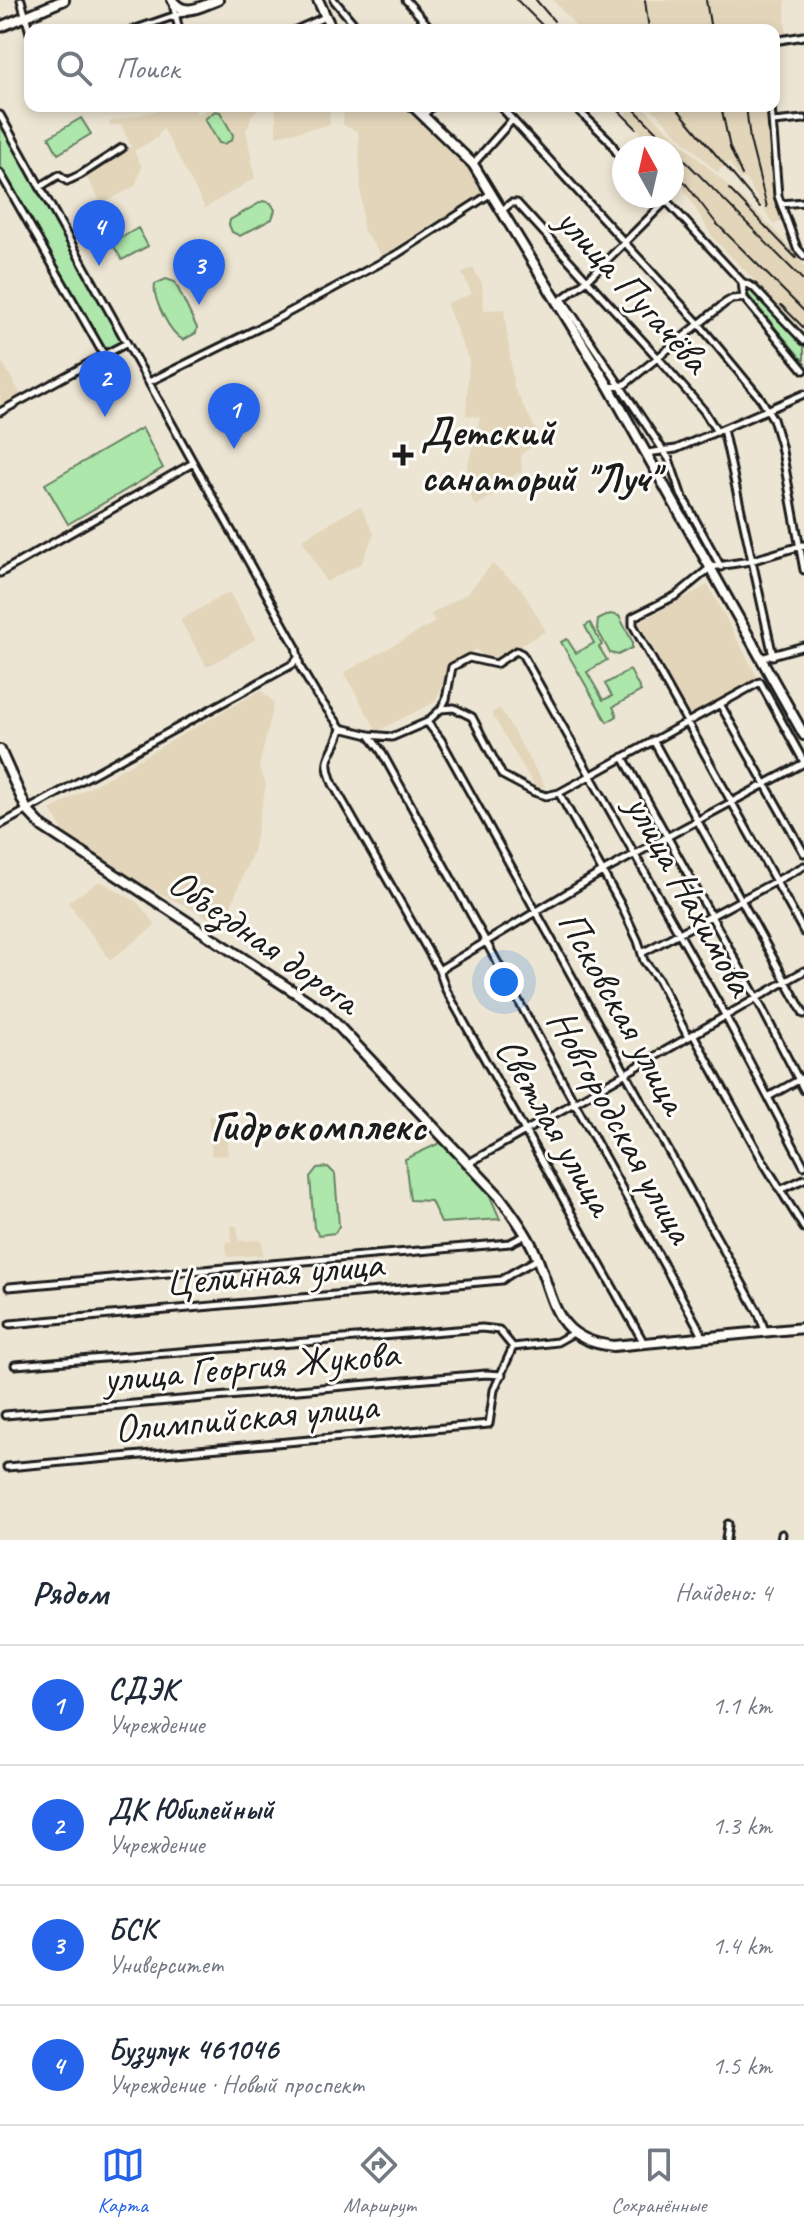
<!DOCTYPE html>
<html lang="ru">
<head>
<meta charset="utf-8">
<style>
  body { margin:0; font-family:Caveat,sans-serif; background:#f6f6f7; color:#1f2937 }
  .compass { position:absolute; left:612px; top:136px; width:72px; height:72px; border-radius:50%; background:#fff; box-shadow:0 4px 12px #0003; rotate:352deg }
  .you { position:absolute; left:504px; top:982px; width:28px; height:28px; margin:-20px; border:6px solid #fff; border-radius:50%; background:#1a73e8; box-shadow:0 0 0 12px #1a73e833 }
  .badge { display:grid; place-items:center; width:52px; height:52px; border-radius:50%; background:#2563eb; color:#fff; font-size:26px; font-weight:700 }
  .pin { position:absolute; translate:-50% -66px; filter:drop-shadow(0 2px 4px #0008) }
  .pin::after { content:''; position:absolute; top:42px; width:28px; height:24px; background:inherit; clip-path:polygon(0 0,100% 0,50% 100%) }
  .list { margin:0; padding:0; list-style:none }
  h2 { display:flex; justify-content:space-between; align-items:center; height:104px; margin:0; padding:0 32px; font-size:34px }
  h2 small { font-size:26px; font-weight:400; color:#747a83 }
  .list li { display:grid; grid-template-columns:52px 1fr auto; gap:24px; align-items:center; box-sizing:border-box; height:120px; padding:0 32px; border-top:2px solid #e0e1e3 }
  .list b { display:block; font-size:30px; white-space:nowrap }
  .list p { margin:0; font-size:26px; white-space:nowrap; color:#747a83 }
  .list em { font-size:26px; font-style:normal; color:#747a83 }
  .icon { flex:none; width:44px; height:44px; fill:none; stroke:currentColor; stroke-width:2; stroke-linecap:round; stroke-linejoin:round }
  .map { position:relative; flex:none; width:804px; height:1540px; overflow:hidden }
  .search { position:absolute; background:#fff; box-shadow:0 4px 12px #0003; left:24px; right:24px; top:24px; height:88px; display:flex; align-items:center; gap:20px; box-sizing:border-box; padding:0 28px; border-radius:16px; color:#747a83; font-size:30px }
  .sheet { height:584px; background:#fff }
  nav { display:flex; justify-content:space-around; align-items:center; box-sizing:border-box; height:112px; border-top:2px solid #e0e1e3; background:#fff; font-size:22px; color:#747a83 }
  nav a { display:grid; justify-items:center; gap:4px }
  nav .on { color:#2563eb }
  .map>svg:first-child { display:block }
  .built { fill:#e2d5ba }
  .green { fill:#aee7ab; stroke:#658264; stroke-width:2 }
  .lines { fill:none; stroke-linecap:round; stroke-linejoin:round }
  .minor-casing { stroke:#1c1c1c; stroke-width:11 }
  .major-casing { stroke:#1c1c1c; stroke-width:14 }
  .minor { stroke:#fdfcf7; stroke-width:5 }
  .major { stroke:#fdfcf7; stroke-width:8 }
  .rail { stroke:#1c1c1c; stroke-width:2 }
  .poi-dot { fill:#1c1c1c; stroke:#fdfcf7; stroke-width:3 }
  .labels { text-anchor:middle; dominant-baseline:central; stroke-width:6; stroke-linejoin:round; paint-order:stroke }
  .street-label { font-size:40px; fill:#1c1c1c; stroke:#fdfcf7 }
  .poi-label { font-size:40px; font-weight:bold; fill:#1c1c1c; stroke:#fdfcf7; text-anchor:start }
  .neighbourhood-label { font-size:42px; font-weight:bold; fill:#1c1c1c; stroke:#fdfcf7 }
</style>
</head>
<body>
<div class="map">
<svg width="804" height="1540" viewBox="0 0 804 1540">
  <rect width="100%" height="100%" fill="#ede5d3"/>
  <filter id="ink" filterUnits="userSpaceOnUse"><feTurbulence type="fractalNoise" baseFrequency=".0125" numOctaves="2"/><feDisplacementMap in="SourceGraphic" scale="16" xChannelSelector="R" yChannelSelector="G"/><feConvolveMatrix kernelMatrix="1 2 1 2 8 2 1 2 1" color-interpolation-filters="sRGB"/></filter>
  <g filter="url(#ink)">
    <path class="built" d="M 553,0 L 785,0 L 786,36 L 774,40 L 774,30 L 661,30 L 660,27 L 659,30 L 579,30 Z
      M 177,106 L 193,106 L 197,114 L 217,106 L 269,106 L 258,109 L 251,116 L 249,126 L 246,129 L 255,178 L 205,208 L 163,128 L 157,138 L 134,151 L 142,167 L 135,186 L 102,204 L 84,173 L 131,147 L 133,150 L 121,125 L 110,126 L 109,122 Z
      M 276,106 L 329,106 L 330,125 L 276,136 Z
      M 344,106 L 405,106 L 471,167 L 485,191 L 382,256 L 363,230 L 358,132 L 343,125 Z
      M 633,106 L 642,106 L 771,226 L 804,265 L 804,331 L 713,238 L 672,169 L 672,148 L 654,148 L 625,115 Z
      M 649,106 L 769,106 L 775,198 L 785,218 L 774,225 L 745,178 L 740,179 L 729,162 L 717,172 Z
      M 473,268 L 482,284 L 484,310 L 504,309 L 514,388 L 542,441 L 521,454 L 522,473 L 515,474 L 503,489 L 476,506 L 472,501 L 467,469 L 480,417 L 466,415 L 469,361 L 446,303 L 472,294 L 462,273 Z
      M 0,358 L 22,397 L 0,409 Z
      M 360,506 L 374,534 L 362,563 L 326,582 L 302,539 Z
      M 492,564 L 521,588 L 546,631 L 489,663 L 476,649 L 451,666 L 435,702 L 377,731 L 344,673 L 435,622 L 431,614 L 468,593 Z
      M 708,585 L 759,680 L 690,717 L 639,622 Z
      M 229,592 L 256,639 L 207,667 L 180,620 Z
      M 261,690 L 274,703 L 259,767 L 266,785 L 253,851 L 228,913 L 212,920 L 124,874 L 66,835 L 50,810 Z
      M 500,708 L 545,786 L 537,790 L 491,713 Z
      M 100,881 L 137,902 L 156,925 L 110,960 L 68,902 Z
      M 224,1115 L 228,1155 L 212,1156 L 208,1116 Z
      M 231,1226 L 237,1226 L 239,1241 L 262,1240 L 263,1255 L 227,1257 L 226,1242 L 232,1241 Z"/>
    <path class="green" d="M 215,111 L 220,112 L 233,135 L 232,140 L 224,144 L 219,143 L 205,119 Z
      M 81,118 L 91,134 L 58,154 L 49,137 Z
      M 0,123 L 122,341 L 106,350 L 0,165 Z
      M 263,201 L 271,203 L 275,210 L 272,219 L 240,236 L 232,232 L 229,225 L 230,220 Z
      M 138,228 L 148,246 L 122,260 L 112,243 Z
      M 166,279 L 175,282 L 197,328 L 196,333 L 183,340 C 170,333 152,299 155,284 Z
      M 753,289 L 804,345 L 804,362 L 747,294 Z
      M 142,428 L 163,468 L 68,524 L 45,484 Z
      M 610,614 L 619,616 L 632,641 L 632,648 L 618,655 L 610,653 L 597,629 L 598,620 Z
      M 590,623 L 602,645 L 599,647 L 607,660 L 587,672 L 603,700 L 612,696 L 605,684 L 630,670 L 641,691 L 613,707 L 617,716 L 607,722 L 561,642 L 567,639 L 576,653 L 594,643 L 585,626 Z
      M 442,1142 L 487,1189 L 500,1219 L 441,1223 L 431,1201 L 410,1200 L 405,1159 Z
      M 328,1167 L 335,1174 L 339,1226 L 335,1233 L 319,1235 L 314,1228 L 310,1177 L 317,1168 Z"/>
    <g class="lines">
      <defs>
        <path id="minor" d="M 21,0 L 30,33
          M 334,0 L 359,30
          M 406,0 L 432,30
          M 173,4 L 179,30
          M 133,30 L 188,11
          M 296,30 L 325,17
          M 774,41 L 804,36
          M 500,106 L 699,324 L 761,399 L 773,419 L 781,446 L 804,570
          M 574,106 L 609,140 L 624,164
          M 771,106 L 778,196 L 797,248 L 804,256
          M 0,115 L 296,647 L 300,667 L 316,694 L 341,728 L 369,735 L 392,737 L 427,722 L 441,709 L 446,699 L 452,667 L 469,658 L 496,664 L 516,651 L 522,654 L 725,1015 L 804,1166
          M 423,116 L 432,106
          M 773,122 L 804,119
          M 473,164 L 512,120
          M 0,173 L 104,355 L 127,343
          M 40,187 L 59,175 L 67,181 L 80,175 L 122,148
          M 662,196 L 742,282 L 744,298 L 804,370
          M 781,204 L 804,202
          M 501,211 L 511,203 L 517,203 L 659,359 L 704,411 L 717,432
          M 742,282 L 753,287 L 804,341
          M 562,299 L 669,459 L 681,494 L 721,567
          M 562,299 L 586,281 L 666,201
          M 149,382 L 271,322 L 397,254 L 490,194
          M 609,387 L 624,385 L 725,303 L 732,299 L 744,298
          M 0,412 L 104,355
          M 723,429 L 773,656
          M 647,453 L 676,449 L 804,394
          M 804,545 L 750,561 L 711,567 L 677,595 L 633,617 L 633,625 L 804,932
          M 0,573 L 193,463
          M 761,658 L 804,646
          M 720,704 L 804,853
          M 441,709 L 454,708 L 472,717 L 502,775 L 534,792 L 546,796 L 559,793 L 760,682 L 804,762
          M 427,722 L 441,740 L 759,1314 L 765,1331
          M 341,728 C 335,756 320,753 333,784 L 439,970 L 446,990 L 644,1343
          M 369,735 L 381,751 L 703,1336
          M 653,740 L 804,1014
          M 623,757 L 756,997 L 804,1090
          M 559,793 L 621,905 L 638,941 L 644,961 L 658,979 L 688,1037
          M 0,825 L 293,664 L 297,659
          M 642,953 L 804,866
          M 439,970 L 602,872 L 804,763
          M 693,1034 L 764,1163 L 804,1228
          M 768,1097 L 804,1077
          M 469,1163 L 804,971
          M 780,1190 L 804,1179
          M 9,1287 L 510,1243 L 526,1235
          M 10,1324 L 502,1280 C 513,1271 525,1267 537,1259
          M 513,1347 L 557,1342 L 573,1333
          M 15,1365 L 482,1328 L 499,1330 L 513,1347
          M 5,1415 L 486,1374 L 502,1375
          M 7,1467 L 489,1424 L 494,1390 L 513,1347
          M 726,1540 L 728,1524
          M 781,1540 L 782,1534"/>
        <path id="major" d="M 172,0 C 185,18 201,6 218,0
          M 318,0 L 332,30
          M 0,27 L 64,0
          M 413,106 L 473,164 L 609,387 L 804,735
          M 0,750 L 27,810 L 43,827 L 325,1012 L 499,1196 C 512,1213 524,1229 533,1248 C 555,1296 550,1339 613,1346 L 804,1328"/>
      </defs>
      <use href="#minor" class="minor-casing"/>
      <use href="#major" class="major-casing"/>
      <use href="#minor" class="minor"/>
      <use href="#major" class="major"/>
      <path class="rail" d="M 517,0 L 547,30
        M 536,0 L 554,21
        M 645,0 L 649,30
        M 706,0 L 711,30
        M 614,106 L 636,128
        M 631,106 L 804,281
        M 675,106 L 760,207
        M 721,106 L 730,148 L 742,175
        M 746,106 L 750,140 L 767,207
        M 672,166 L 716,223 L 804,311
        M 729,189 L 796,258
        M 781,305 L 804,328"/>
    </g>
  </g>
  <path class="poi-dot" d="M399 443h8v8h8v8h-8v8h-8v-8h-8v-8h8z"/>
  <g class="labels">
    <g class="street-label">
      <text transform="translate(633 290) rotate(48)">улица Пугачёва</text>
      <text transform="translate(690 895) rotate(61)">улица Нахимова</text>
      <text transform="translate(264 941) rotate(35)">Объездная дорога</text>
      <text transform="translate(623 1012) rotate(61)">Псковская улица</text>
      <text transform="translate(555 1126) rotate(60)">Светлая улица</text>
      <text transform="translate(621 1126) rotate(61)">Новгородская улица</text>
      <text transform="translate(274 1273) rotate(-5)">Целинная улица</text>
      <text transform="translate(251 1366) rotate(-5)">улица Георгия Жукова</text>
      <text transform="translate(246 1417) rotate(-5)">Олимпийская улица</text>
    </g>
    <g class="poi-label">
      <text x="421" y="432">Детский<tspan x="421" dy="46">санаторий "Луч"</tspan></text>
    </g>
    <g class="neighbourhood-label">
      <text x="318" y="1126">Гидрокомплекс</text>
    </g>
  </g>
</svg>
<svg class="compass" viewBox="-18 -18 36 36"><path d="M0-13l5 13h-10z" fill="#e53935"/><path d="M0 13l5-13h-10z" fill="#747a83"/></svg>
<div class="you"></div>
<div class="pin badge" style="left:234px;top:449px">1</div>
<div class="pin badge" style="left:105px;top:417px">2</div>
<div class="pin badge" style="left:199px;top:305px">3</div>
<div class="pin badge" style="left:99px;top:266px">4</div>
<div class="search"><svg class="icon" aria-label="search" viewBox="0 0 24 24"><circle cx="10" cy="10" r="6"/><path d="M15 15l6 6"/></svg>Поиск</div>
</div>
<section class="sheet">
<h2>Рядом<small>Найдено: 4</small></h2>
<ul class="list">
<li><span class="badge">1</span><div><b>СДЭК</b><p>Учреждение</p></div><em>1.1 km</em></li>
<li><span class="badge">2</span><div><b>ДК Юбилейный</b><p>Учреждение</p></div><em>1.3 km</em></li>
<li><span class="badge">3</span><div><b>БСК</b><p>Университет</p></div><em>1.4 km</em></li>
<li><span class="badge">4</span><div><b>Бузулук 461046</b><p>Учреждение · Новый проспект</p></div><em>1.5 km</em></li>
</ul>
</section>
<nav>
<a class="on"><svg class="icon" aria-label="map" viewBox="0 0 24 24"><path d="M3 6l6-2 6 2 6-2v14l-6 2-6-2-6 2zM9 4v14M15 6v14"/></svg>Карта</a>
<a><svg class="icon" aria-label="directions" viewBox="0 0 24 24"><path d="M12 3l9 9-9 9-9-9zM9 14v-3h6M13 9l2 2-2 2"/></svg>Маршрут</a>
<a><svg class="icon" aria-label="saved" viewBox="0 0 24 24"><path d="M7 4h10v16l-5-4-5 4z"/></svg>Сохранённые</a>
</nav>
</body>
</html>
